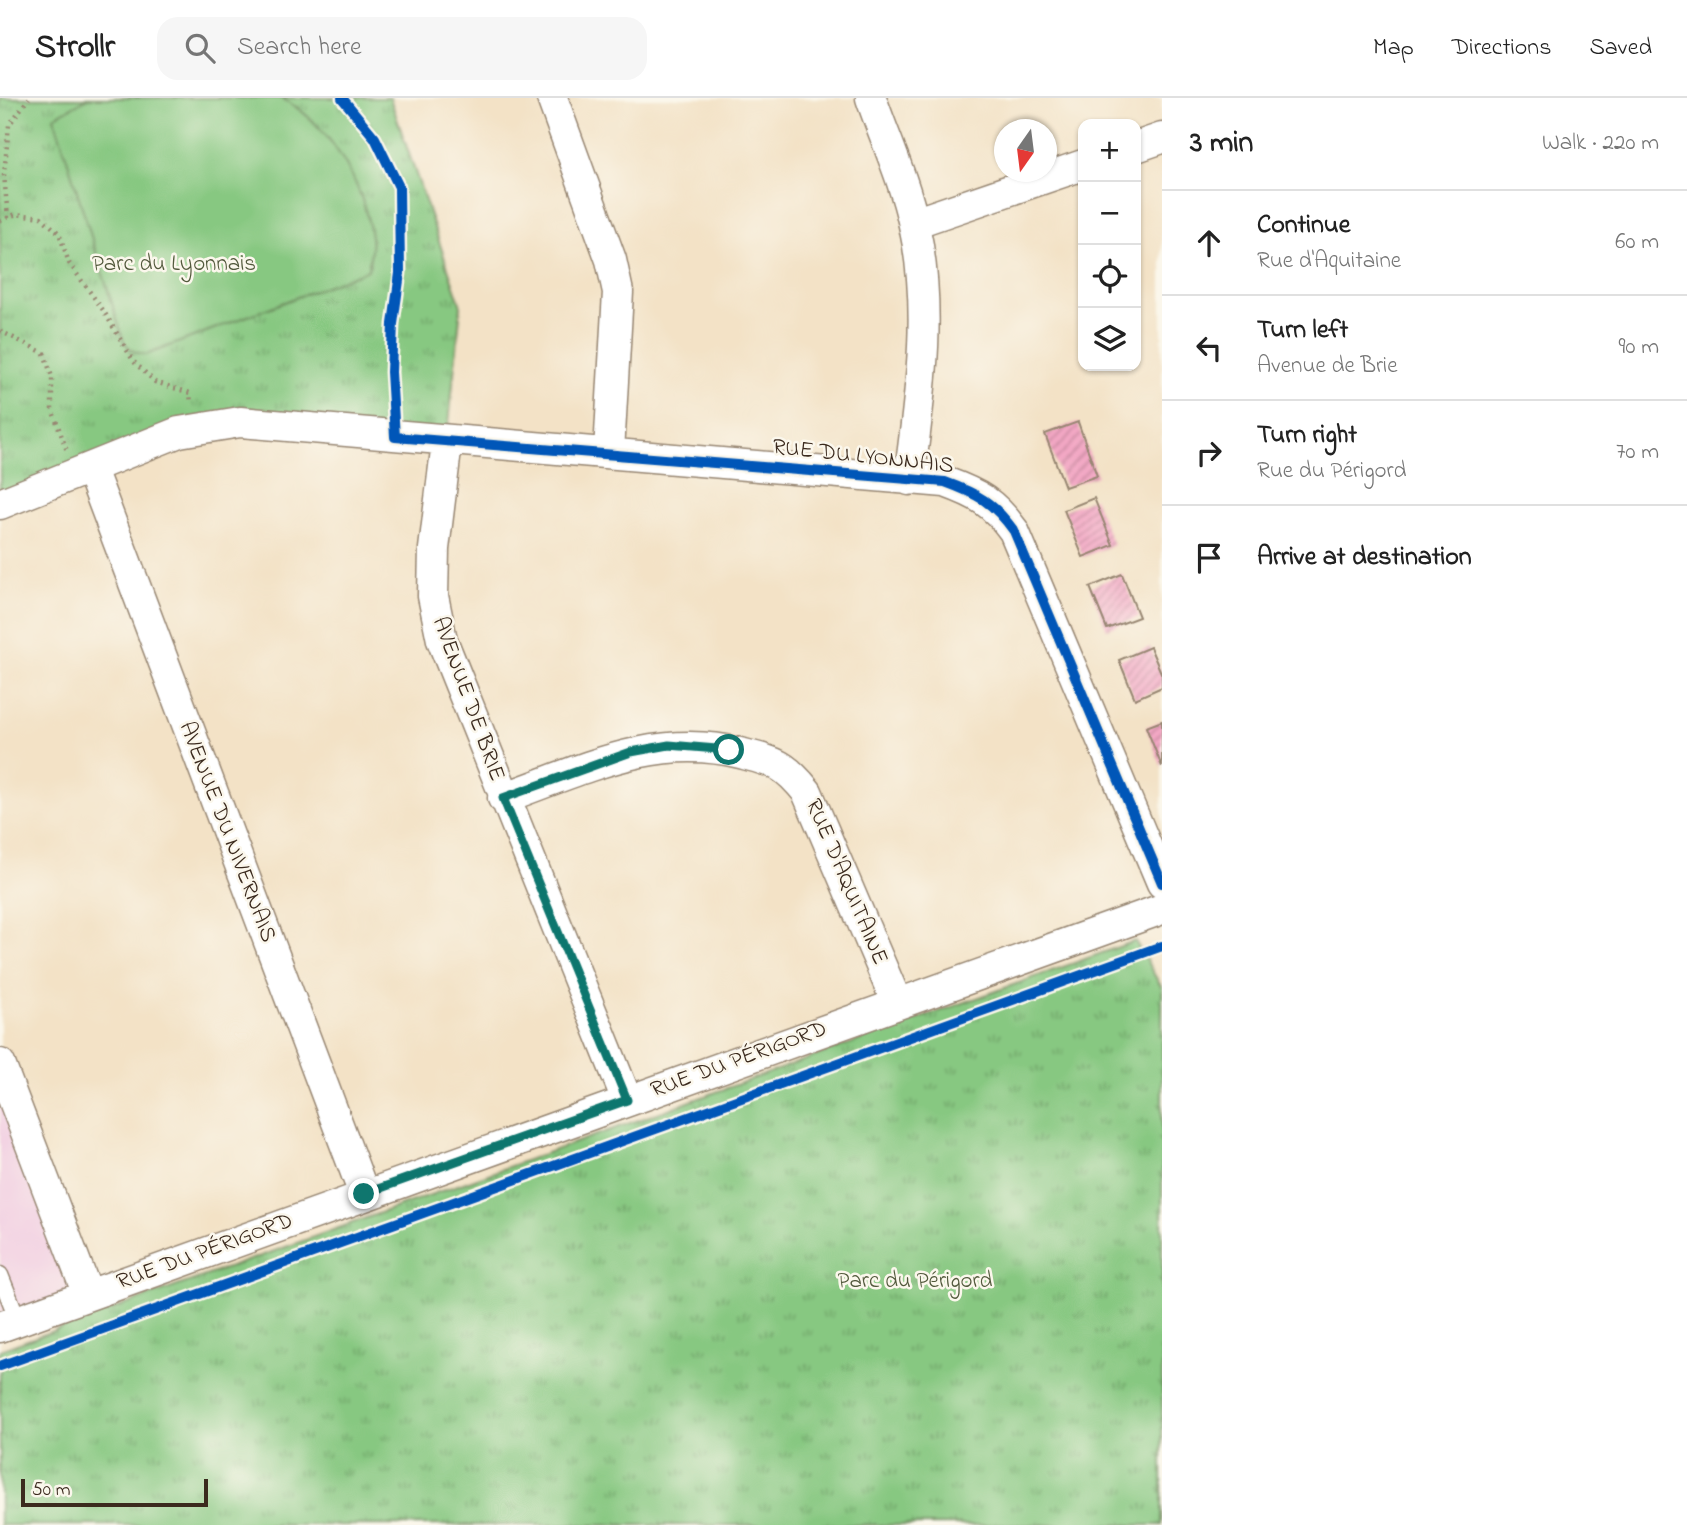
<!DOCTYPE html>
<html lang="en">
<head>
<meta charset="utf-8">
<style>
  body { margin:0; font-family:"Indie Flower",sans-serif; background:#f6f6f6; color:#222 }
  .controls { position:absolute; right:21px; top:21px; display:grid; overflow:hidden; border-radius:14px; box-shadow:0 2px 5px #0004 }
  .controls button { width:63px; height:63px; display:grid; place-items:center; padding:0; border:0; border-bottom:2px solid #e0e0e0; background:#fff; color:#222; font:35px sans-serif }
  .compass { position:absolute; left:994px; top:21px; width:63px; height:63px; border-radius:50%; background:#fff; box-shadow:0 2px 5px #0004; rotate:194deg }
  .scale { position:absolute; left:21px; bottom:18px; width:187px; box-sizing:border-box; padding-left:7px; border:4px solid #3b2a1e; border-top:0; font-size:19px; line-height:24px; white-space:nowrap; color:#3b2a1e; -webkit-text-stroke:5px #fbf7ec; paint-order:stroke }
  .stop { position:absolute; width:21px; height:21px; margin:-16px; border:5px solid #0f766e; border-radius:50%; background:#fff }
  .stop.end { background:#0f766e; border-color:#fff; box-shadow:0 2px 7px #0008 }
  .list { margin:0; padding:0; list-style:none }
  h2 { display:flex; justify-content:space-between; align-items:center; height:91px; margin:0; padding:0 28px; font-size:30px }
  h2 small { font-size:23px; font-weight:400; color:#767676 }
  .list li { display:grid; grid-template-columns:46px 1fr auto; gap:21px; align-items:center; box-sizing:border-box; height:105px; padding:0 28px; border-top:2px solid #e0e0e0 }
  .list b { display:block; font-size:26px; white-space:nowrap }
  .list p { margin:0; font-size:23px; white-space:nowrap; color:#767676 }
  .list em { font-size:23px; font-style:normal; color:#767676 }
  .icon { flex:none; width:38px; height:38px; fill:none; stroke:currentColor; stroke-width:2; stroke-linecap:round; stroke-linejoin:round }
  .map { position:relative; flex:none; width:1162px; height:1427px; overflow:hidden }
  header { display:flex; align-items:center; gap:42px; box-sizing:border-box; height:98px; padding:0 35px; background:#fff; border-bottom:2px solid #e0e0e0 }
  header strong { font-size:33px }
  nav { display:flex; gap:38px; margin-inline-start:auto; font-size:24px }
  .search { width:490px; height:63px; background:#f6f6f6; display:flex; align-items:center; gap:18px; box-sizing:border-box; padding:0 24px; border-radius:21px; color:#767676; font-size:26px }
  main { display:flex }
  aside { flex:1; background:#fff }
  .map>svg:first-child { display:block }
  .built { fill:#f2cfe2 }
  .grass { fill:url(#grass-tufts); stroke:#617950; stroke-width:2 }
  .pitch { fill:#87c881; stroke:#617950; stroke-width:2 }
  .building { fill:url(#building-hatch) }
  .lines { fill:none; stroke-linecap:round; stroke-linejoin:round }
  .lane-casing { stroke:#978672; stroke-width:19 }
  .street-casing { stroke:#978672; stroke-width:33 }
  .path { stroke:#978672; stroke-width:4.5; stroke-dasharray:2 5; stroke-linecap:butt }
  .lane { stroke:#fff; stroke-width:16 }
  .street { stroke:#fff; stroke-width:30 }
  .cycleway-casing { stroke:#fbf7ec; stroke-width:15 }
  .cycleway { stroke:#0057b8; stroke-width:10 }
  .route { stroke:#0f766e; stroke-width:9 }
  .labels { text-anchor:middle; dominant-baseline:central; stroke-width:5; stroke-linejoin:round; paint-order:stroke }
  .park-label { font-size:23px; fill:#52593c; stroke:#fbf7ec }
  .street-label { font-size:23px; fill:#3b2a1e; stroke:#fbf7ec }
</style>
</head>
<body>
<header>
<strong>Strollr</strong>
<div class="search"><svg class="icon" aria-label="search" viewBox="0 0 24 24"><circle cx="10" cy="10" r="6"/><path d="M15 15l6 6"/></svg>Search here</div>
<nav><a>Map</a><a>Directions</a><a>Saved</a></nav>
</header>
<main>
<div class="map">
<svg width="1162" height="1427" viewBox="0 0 1162 1427">
  <defs>
    <pattern id="grass-tufts" width="24" height="20" patternUnits="userSpaceOnUse" patternTransform="scale(1.75)"><rect width="24" height="20" fill="#87c881"/><path d="M3 7l-1-3M5 7V3M7 7l1-3M15 17l-1-3M17 17v-4M19 17l1-3" fill="none" stroke="#70a369"/></pattern>
    <pattern id="building-hatch" width="6" height="6" patternUnits="userSpaceOnUse" patternTransform="scale(1.75)"><rect width="6" height="6" fill="#f3a7c4"/><path d="M-1 1l2-2M0 6l6-6M5 7l2-2" fill="none" stroke="#c6889f"/></pattern>
  </defs>
  <rect width="100%" height="100%" fill="#fbf7ec"/>
  <filter id="ink" filterUnits="userSpaceOnUse"><feTurbulence type="fractalNoise" baseFrequency=".0143" numOctaves="2"/><feDisplacementMap in="SourceGraphic" scale="14" xChannelSelector="R" yChannelSelector="G"/><feConvolveMatrix kernelMatrix="1 2 1 2 8 2 1 2 1" color-interpolation-filters="sRGB"/></filter>
  <filter id="wash" filterUnits="userSpaceOnUse"><feTurbulence type="fractalNoise" baseFrequency=".00686" numOctaves="4" result="noise"/><feDisplacementMap in="SourceGraphic" scale="28" xChannelSelector="R" yChannelSelector="G"/><feGaussianBlur stdDeviation="1.57" result="paint"/><feColorMatrix in="noise" values="0 0 0 0 0 0 0 0 0 0 0 0 0 0 0 0 0 1.4 0 .05"/><feComposite in="paint" operator="in"/></filter>
  <g filter="url(#wash)">
    <rect width="100%" height="100%" fill="#f3e2c6"/>
    <path class="built" d="M 0,966 L 88,1197 L 0,1229 Z"/>
    <path class="grass" d="M 0,0 L 390,0 L 461,208 L 447,344 L 240,324 L 0,406 Z
      M 1135,843 L 1162,890 L 1162,1427 L 0,1427 L 0,1252 Z"/>
    <path class="pitch" d="M 88,0 L 281,0 C 329,25 364,86 371,139 C 373,149 369,162 368,172 L 146,257 L 133,253 L 124,244 L 54,19 Z"/>
    <g id="blocks">
      <path class="building" d="M 1078,324 L 1097,378 L 1065,389 L 1045,336 Z
        M 1094,400 L 1113,447 L 1083,459 L 1064,412 Z
        M 1122,476 L 1139,519 L 1107,531 L 1090,489 Z
        M 1150,549 L 1162,577 L 1162,589 L 1135,601 L 1119,562 Z
        M 1162,623 L 1162,669 L 1146,629 Z"/>
    </g>
  </g>
  <g filter="url(#ink)">
    <use href="#blocks" fill-opacity="0" stroke="#978672" stroke-width="2"/>
    <g class="lines">
      <defs>
        <path id="lane" d="M 0,1177 L 18,1222"/>
        <path id="street" d="M 552,0 L 611,162 L 618,194 L 609,354
          M 871,0 C 885,41 905,84 914,127 C 933,211 920,297 909,382
          M 1136,49 L 1162,40
          M 914,125 L 1083,67
          M 447,344 L 434,451 L 433,498 L 442,542 L 627,1002
          M 91,371 L 364,1096
          M 0,406 L 179,334 L 240,324 L 945,384 C 978,396 993,404 1014,433 L 1162,785
          M 503,700 C 582,672 655,634 740,655 C 775,664 784,665 807,694 L 897,905
          M 0,966 L 88,1197
          M 0,1229 L 1162,811"/>
      </defs>
      <use href="#lane" class="lane-casing"/>
      <use href="#street" class="street-casing"/>
      <path class="path" d="M 8,120 L 4,77 L 9,27 L 29,0
        M 0,123 L 16,116 L 41,119 L 59,135 L 69,165 L 103,212 L 134,264 L 155,284 L 190,295 L 191,305
        M 0,233 L 44,255 L 52,279 L 52,311 L 67,353"/>
      <use href="#lane" class="lane"/>
      <use href="#street" class="street"/>
      <defs>
        <path id="cycleway" d="M 342,0 L 375,40 L 399,89 L 400,175 L 393,226 L 391,274 L 395,339 L 945,384 C 978,396 993,404 1014,433 L 1162,785
          M 0,1268 L 1162,848"/>
      </defs>
      <use href="#cycleway" class="cycleway-casing"/>
      <use href="#cycleway" class="cycleway"/>
    </g>
  </g>
  <g class="lines" filter="url(#ink)">
    <path class="route" d="M 364,1096 L 627,1002 L 503,700 L 631,654 L 669,647 L 729,652"/>
  </g>
  <g class="labels">
    <g class="park-label">
      <text x="174" y="166">Parc du Lyonnais</text>
      <text x="915" y="1183">Parc du Périgord</text>
    </g>
    <g class="street-label">
      <text transform="translate(863 359) rotate(6)">RUE DU LYONNAIS</text>
      <text transform="translate(468 601) rotate(70)">AVENUE DE BRIE</text>
      <text transform="translate(227 734) rotate(69)">AVENUE DU NIVERNAIS</text>
      <text transform="translate(846 784) rotate(67)">RUE D'AQUITAINE</text>
      <text transform="translate(739 962) rotate(-20)">RUE DU PÉRIGORD</text>
      <text transform="translate(205 1154) rotate(-20)">RUE DU PÉRIGORD</text>
    </g>
  </g>
</svg>
<div class="controls">
<button>+</button>
<button>−</button>
<button><svg class="icon" aria-label="locate" viewBox="0 0 24 24"><circle cx="12" cy="12" r="6"/><path d="M12 2v4M12 18v4M2 12h4M18 12h4"/></svg></button>
<button><svg class="icon" aria-label="layers" viewBox="0 0 24 24"><path d="M12 4l9 5-9 5-9-5zM3 14l9 5 9-5"/></svg></button>
</div>
<svg class="compass" viewBox="-18 -18 36 36"><path d="M0-13l5 13h-10z" fill="#e53935"/><path d="M0 13l5-13h-10z" fill="#767676"/></svg>
<div class="scale">50 m</div>
<div class="stop" style="left:729px;top:652px"></div>
<div class="stop end" style="left:364px;top:1096px"></div>
</div>
<aside>
<h2>3 min<small>Walk · 220 m</small></h2>
<ul class="list">
<li><svg class="icon" aria-label="ahead" viewBox="0 0 24 24"><path d="M12 20V5M6 11l6-6 6 6"/></svg><div><b>Continue</b><p>Rue d'Aquitaine</p></div><em>60 m</em></li>
<li><svg class="icon" aria-label="left" viewBox="0 0 24 24"><path d="M17 20v-9H6M10 6l-5 5 5 5"/></svg><div><b>Turn left</b><p>Avenue de Brie</p></div><em>90 m</em></li>
<li><svg class="icon" aria-label="right" viewBox="0 0 24 24"><path d="M7 20v-9h11M14 6l5 5-5 5"/></svg><div><b>Turn right</b><p>Rue du Périgord</p></div><em>70 m</em></li>
<li><svg class="icon" aria-label="arrive" viewBox="0 0 24 24"><path d="M6 21V4h12l-3 4 3 4H6"/></svg><div><b>Arrive at destination</b></div></li>
</ul>
</aside>
</main>
</body>
</html>
